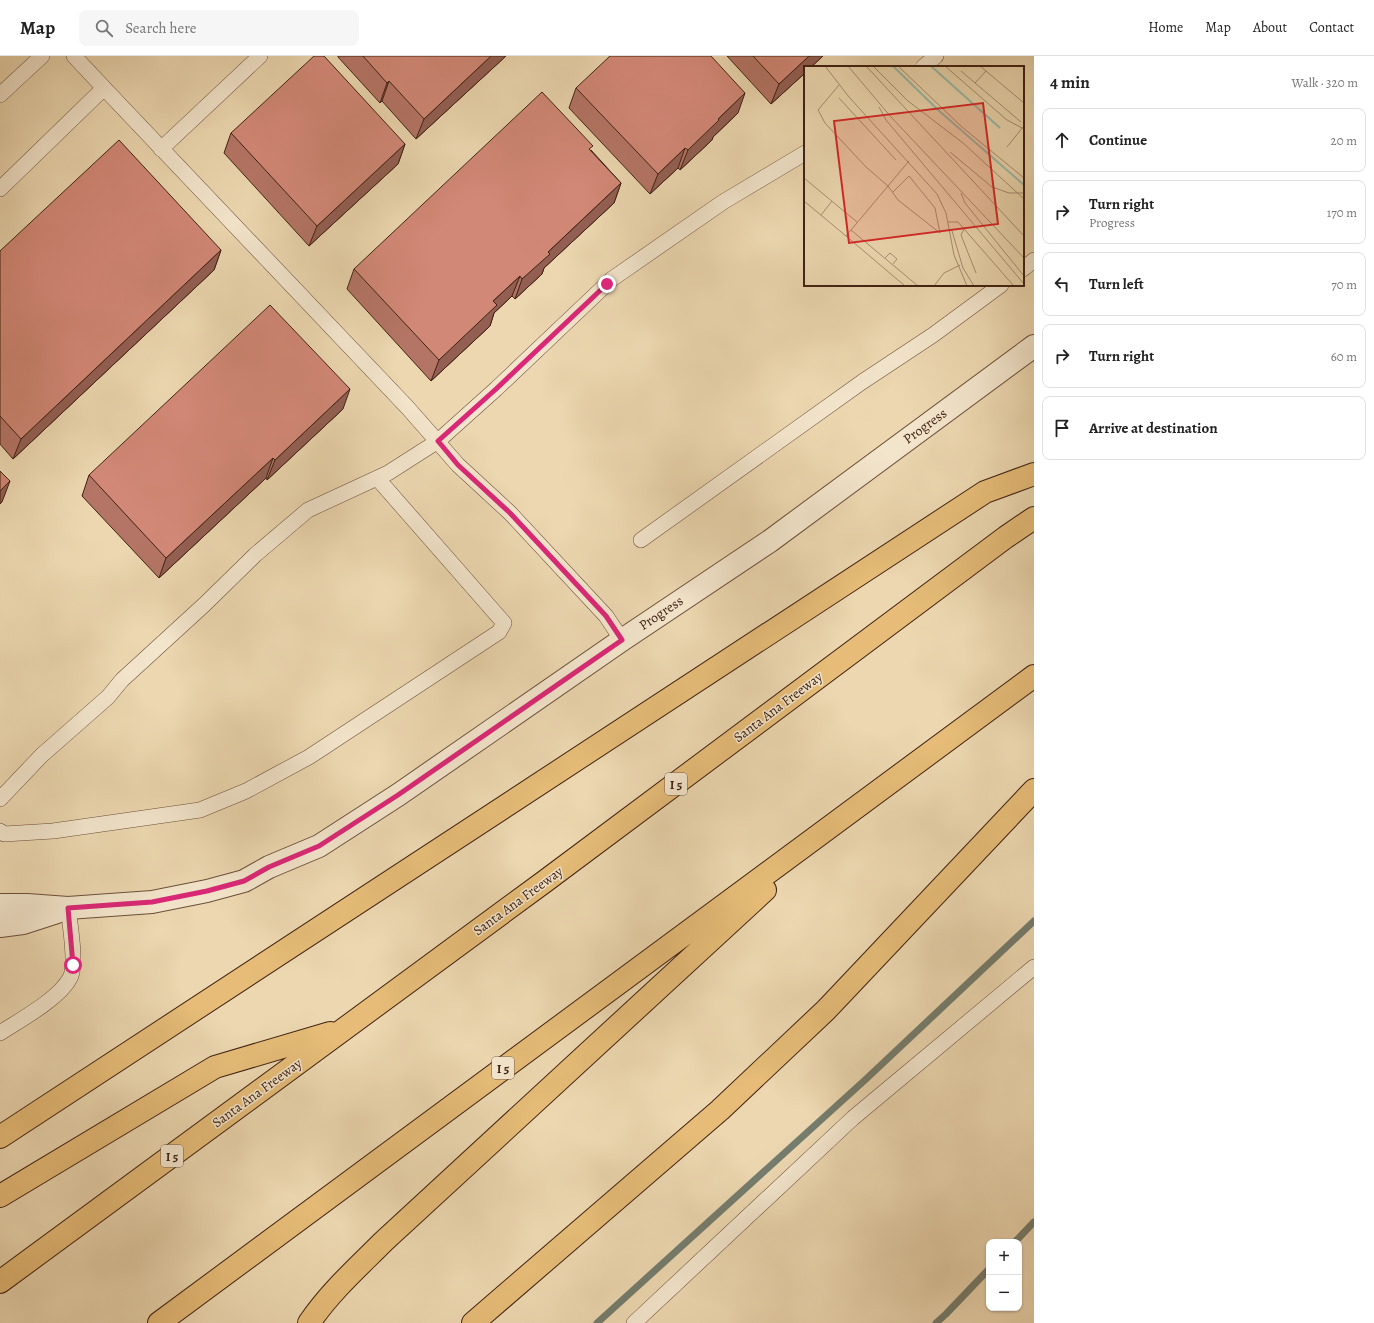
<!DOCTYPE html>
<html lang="en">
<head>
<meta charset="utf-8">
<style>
  body { margin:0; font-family:Alegreya,serif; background:#f6f6f6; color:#222 }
  .controls { position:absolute; right:12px; bottom:12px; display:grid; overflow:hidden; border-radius:8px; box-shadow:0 1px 3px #0004 }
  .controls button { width:36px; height:36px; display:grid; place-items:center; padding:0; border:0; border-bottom:1px solid #e0e0e0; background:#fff; color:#222; font:20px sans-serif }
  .stop { position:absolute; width:12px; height:12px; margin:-9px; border:3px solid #db2777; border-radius:50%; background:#fff }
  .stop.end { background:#db2777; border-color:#fff; box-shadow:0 1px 4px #0008 }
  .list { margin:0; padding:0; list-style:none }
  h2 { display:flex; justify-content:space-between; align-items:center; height:52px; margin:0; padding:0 16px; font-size:17px }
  h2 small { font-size:13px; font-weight:400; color:#767676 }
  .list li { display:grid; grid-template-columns:26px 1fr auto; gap:12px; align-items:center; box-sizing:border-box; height:64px; margin:0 8px 8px; padding:0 8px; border:1px solid #e0e0e0; border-radius:8px }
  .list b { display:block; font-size:15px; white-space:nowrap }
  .list p { margin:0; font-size:13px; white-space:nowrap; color:#767676 }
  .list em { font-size:13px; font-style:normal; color:#767676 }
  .icon { flex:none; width:22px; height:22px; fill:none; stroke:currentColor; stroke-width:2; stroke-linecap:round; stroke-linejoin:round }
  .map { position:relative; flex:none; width:1034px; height:1267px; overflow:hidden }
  header { display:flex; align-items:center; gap:24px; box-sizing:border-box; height:56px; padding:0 20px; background:#fff; border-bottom:1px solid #e0e0e0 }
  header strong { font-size:19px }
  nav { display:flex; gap:22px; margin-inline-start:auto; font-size:14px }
  .search { width:280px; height:36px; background:#f6f6f6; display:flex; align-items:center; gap:10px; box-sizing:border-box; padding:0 14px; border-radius:8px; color:#767676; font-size:15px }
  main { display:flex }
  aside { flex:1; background:#fff }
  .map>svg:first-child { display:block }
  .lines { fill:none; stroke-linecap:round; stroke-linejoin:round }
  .stream { stroke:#757d6e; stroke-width:7 }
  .service-casing { stroke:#6b4f3a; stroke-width:16 }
  .tertiary-casing { stroke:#6b4f3a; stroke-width:24 }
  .motorway-casing { stroke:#402213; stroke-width:24 }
  .service { stroke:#f3e5cc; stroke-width:15 }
  .tertiary { stroke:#f3e5cc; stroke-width:22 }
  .motorway { stroke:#e6bc78; stroke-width:22 }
  .wall { fill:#b57566; stroke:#402213 }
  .shaded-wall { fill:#935f53; stroke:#402213 }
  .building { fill:#d28877; stroke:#402213 }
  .route { stroke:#db2777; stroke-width:5 }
  .labels { text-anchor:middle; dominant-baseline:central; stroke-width:3; stroke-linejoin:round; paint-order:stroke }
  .shield { fill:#f3e5cc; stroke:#765c4a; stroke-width:1 }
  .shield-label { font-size:13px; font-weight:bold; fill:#402213 }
  .street-label { font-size:14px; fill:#402213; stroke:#f3e5cc }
  .inset-river { fill:none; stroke:#99baaa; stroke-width:2 }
  .inset-road { fill:none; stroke:#a78f71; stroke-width:1 }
  .view { fill:#d62828; fill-opacity:0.15; stroke:#d62828; stroke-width:2 }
  .inset-edge { fill:none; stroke:#402213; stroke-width:2 }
</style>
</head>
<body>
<header>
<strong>Map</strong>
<div class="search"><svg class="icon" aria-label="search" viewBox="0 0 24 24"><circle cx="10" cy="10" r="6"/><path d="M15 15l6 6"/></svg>Search here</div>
<nav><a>Home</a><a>Map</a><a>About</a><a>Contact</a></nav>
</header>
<main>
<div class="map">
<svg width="1034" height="1267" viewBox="0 0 1034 1267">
  <rect width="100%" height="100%" fill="#ecd7b0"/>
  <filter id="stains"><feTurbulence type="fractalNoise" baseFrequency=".005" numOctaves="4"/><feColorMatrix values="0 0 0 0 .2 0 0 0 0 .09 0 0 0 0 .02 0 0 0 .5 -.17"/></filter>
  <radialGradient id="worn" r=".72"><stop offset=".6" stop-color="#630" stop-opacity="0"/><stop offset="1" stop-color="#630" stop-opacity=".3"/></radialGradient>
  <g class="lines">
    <path class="stream" d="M 1015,1186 L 1034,1166
      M 597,1267 L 865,1024 L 1034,865
      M 936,1267 L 946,1258 L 989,1213"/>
    <defs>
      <path id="service" d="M 923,11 L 936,0
        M 104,32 L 407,351 L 458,409 L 510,457 L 606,560 L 622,584
        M 0,39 L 42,0
        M 161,93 L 260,0
        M 0,133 L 104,32 L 74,0
        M 1023,213 L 1034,204
        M 641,484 L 862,326 L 933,279 L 1001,229
        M 0,743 L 42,699 L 108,641 L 122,624 L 205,548 L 255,499 L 308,454 L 388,417 L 438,385 L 496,333 L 612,223 L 723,146 L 805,97
        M 0,775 L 4,778 L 53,775 L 200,754 L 246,735 L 309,701 L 499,576 L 504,567 L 377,422
        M 0,977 C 20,964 59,943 70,922 C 77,910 70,868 68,852
        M 634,1267 L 853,1062 L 1034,911"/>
      <path id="tertiary" d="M 0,849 L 27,849 L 68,852 L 152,846 L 207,835 L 244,825 L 269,811 L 319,790 L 398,739 L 622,584 L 770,485 L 1034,290
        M 0,870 L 23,867 L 57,856"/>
      <path id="motorway" d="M 0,1081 L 985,436 L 1034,418
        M 0,1140 L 215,1011 L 330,977
        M 0,1226 L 544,826 L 1006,481 L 1034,462
        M 159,1267 L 1034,620
        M 309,1267 C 330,1236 358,1211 384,1185 L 765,834
        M 473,1267 L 720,1054 L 826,954 L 1034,734"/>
    </defs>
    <use href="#service" class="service-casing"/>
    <use href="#tertiary" class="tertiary-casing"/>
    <use href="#motorway" class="motorway-casing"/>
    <use href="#service" class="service"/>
    <use href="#tertiary" class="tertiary"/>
    <use href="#motorway" class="motorway"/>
  </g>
  <path class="wall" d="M 338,0 L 506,0 L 416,83 L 382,45 L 380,47 L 338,1 Z
    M 727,0 L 823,0 L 811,11 L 805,11 L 805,17 L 771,48 Z
    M 576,32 L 738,57 L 713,81 L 712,84 L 680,114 L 678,112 L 650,138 L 569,52 Z
    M 231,77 L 405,88 L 398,108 L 309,190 L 224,97 Z
    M 591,94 L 621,127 L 614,147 L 544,212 L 542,218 L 515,243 L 512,240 L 494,257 L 490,270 L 431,325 L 347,233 L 354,213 Z
    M 221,194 L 214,214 L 13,403 L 0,388 L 0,195 Z
    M 343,353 L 267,424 L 266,422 L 159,522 L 82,440 L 89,419 Z"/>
  <path class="shaded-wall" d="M 491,0 L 506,0 L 416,83 L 424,63 Z
    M 809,0 L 823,0 L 811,11 L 805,11 L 805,17 L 771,48 L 779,28 Z
    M 389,25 L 382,45 L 380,47 L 387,27 Z
    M 745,37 L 738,57 L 713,81 L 712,84 L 680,114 L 688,94 L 718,63 Z
    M 405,88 L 398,108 L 309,190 L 317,170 Z
    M 685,92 L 678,112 L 650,138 L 658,118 Z
    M 621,127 L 614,147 L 544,212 L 542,218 L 515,243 L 522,223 L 548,196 Z
    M 221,194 L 214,214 L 13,403 L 21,383 Z
    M 520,220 L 512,240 L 494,257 L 490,270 L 431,325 L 439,304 L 493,245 Z
    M 350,333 L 343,353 L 267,424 L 275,404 Z
    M 273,402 L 266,422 L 159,522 L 166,502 Z
    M 10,425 L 2,446 L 0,448 L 0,435 Z"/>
  <path class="building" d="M 314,0 L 324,0 L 405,88 L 317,170 L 231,77 Z
    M 363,0 L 491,0 L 424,63 L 389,25 L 387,27 Z
    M 610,0 L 711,0 L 745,37 L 718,63 L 719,64 L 688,94 L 685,92 L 658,118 L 576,32 Z
    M 753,0 L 809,0 L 779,28 Z
    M 542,36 L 593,90 L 589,93 L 621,127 L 548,196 L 550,198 L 522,223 L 520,220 L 493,245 L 497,249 L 439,304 L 354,213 Z
    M 119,84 L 221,194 L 21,383 L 0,360 L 0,195 Z
    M 270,249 L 350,333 L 275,404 L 273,402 L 166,502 L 89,419 Z
    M 0,415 L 10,425 L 0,435 Z"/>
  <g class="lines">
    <path class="route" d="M 73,909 L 68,852 L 152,846 L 207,835 L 244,825 L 269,811 L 319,790 L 398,739 L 622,584 L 606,560 L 510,457 L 458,409 L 438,385 L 496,333 L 607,228"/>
  </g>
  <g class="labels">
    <g class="shield">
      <rect x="665" y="717" width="22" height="22" rx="3"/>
      <rect x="492" y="1001" width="22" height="22" rx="3"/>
      <rect x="161" y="1089" width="22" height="22" rx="3"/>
    </g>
    <g class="shield-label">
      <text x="676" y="728">I 5</text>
      <text x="503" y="1012">I 5</text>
      <text x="172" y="1100">I 5</text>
    </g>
    <g class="street-label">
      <text transform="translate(925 370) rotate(-36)">Progress</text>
      <text transform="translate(661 557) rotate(-34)">Progress</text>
      <text transform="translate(778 651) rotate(-37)">Santa Ana Freeway</text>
      <text transform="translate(518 845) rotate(-36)">Santa Ana Freeway</text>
      <text transform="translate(257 1037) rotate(-36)">Santa Ana Freeway</text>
    </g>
  </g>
  <g transform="translate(804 10)">
    <rect width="220" height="220" fill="#ecd7b0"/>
    <path class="inset-river" d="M 89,0 L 133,43 L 220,119M 127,0 L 196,62"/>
    <path class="inset-road" d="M 21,0 L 45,31 L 133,128 L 142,147 L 150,189 L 163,220M 44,0 L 87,51 L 220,192M 62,0 L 220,170M 69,0 L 104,35 L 159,77 L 220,133M 94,0 L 158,61 L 220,112M 141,0 L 203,54 L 220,63M 176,0 L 220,37M 157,5 L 217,56M 171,17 L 182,5M 35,19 L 14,44 L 21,57 L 62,101 L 84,120 L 94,134 L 136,167 L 131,142 L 105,110 L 89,126M 35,32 L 92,94M 75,41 L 82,54 L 220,218M 203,81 L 219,61M 146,86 L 188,121 L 205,127 L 220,127M 0,112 L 53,156M 157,127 L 161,137 L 220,210M 0,135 L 42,170M 17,149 L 28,135M 144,156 L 154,156 L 209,219M 160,163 L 157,169 L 172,207M 47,164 L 105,95M 148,165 L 159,202 L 170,220M 81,192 L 86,187 L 93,193 L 89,198M 101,220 L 42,170 L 47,164 L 114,220M 130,220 L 140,207 L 156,199"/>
    <path class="view" d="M 179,37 L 194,158 L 45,177 L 30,55 Z"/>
    <rect width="220" height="220" class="inset-edge"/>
  </g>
  <rect width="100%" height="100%" filter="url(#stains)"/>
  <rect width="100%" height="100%" fill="url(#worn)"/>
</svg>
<div class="controls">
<button>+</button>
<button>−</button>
</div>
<div class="stop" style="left:73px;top:909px"></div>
<div class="stop end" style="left:607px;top:228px"></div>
</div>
<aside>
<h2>4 min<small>Walk · 320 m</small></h2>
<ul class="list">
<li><svg class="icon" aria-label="ahead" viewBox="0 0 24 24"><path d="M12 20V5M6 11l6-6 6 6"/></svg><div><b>Continue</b></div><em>20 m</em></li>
<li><svg class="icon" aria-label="right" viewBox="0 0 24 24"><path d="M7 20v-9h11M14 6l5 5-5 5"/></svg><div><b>Turn right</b><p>Progress</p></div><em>170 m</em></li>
<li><svg class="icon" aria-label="left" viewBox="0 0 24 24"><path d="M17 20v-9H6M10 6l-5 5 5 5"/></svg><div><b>Turn left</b></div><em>70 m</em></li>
<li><svg class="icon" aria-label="right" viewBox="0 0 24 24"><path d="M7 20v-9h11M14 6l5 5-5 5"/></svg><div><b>Turn right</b></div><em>60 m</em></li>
<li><svg class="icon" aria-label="arrive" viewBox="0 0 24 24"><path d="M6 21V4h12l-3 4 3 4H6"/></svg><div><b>Arrive at destination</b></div></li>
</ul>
</aside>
</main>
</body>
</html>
